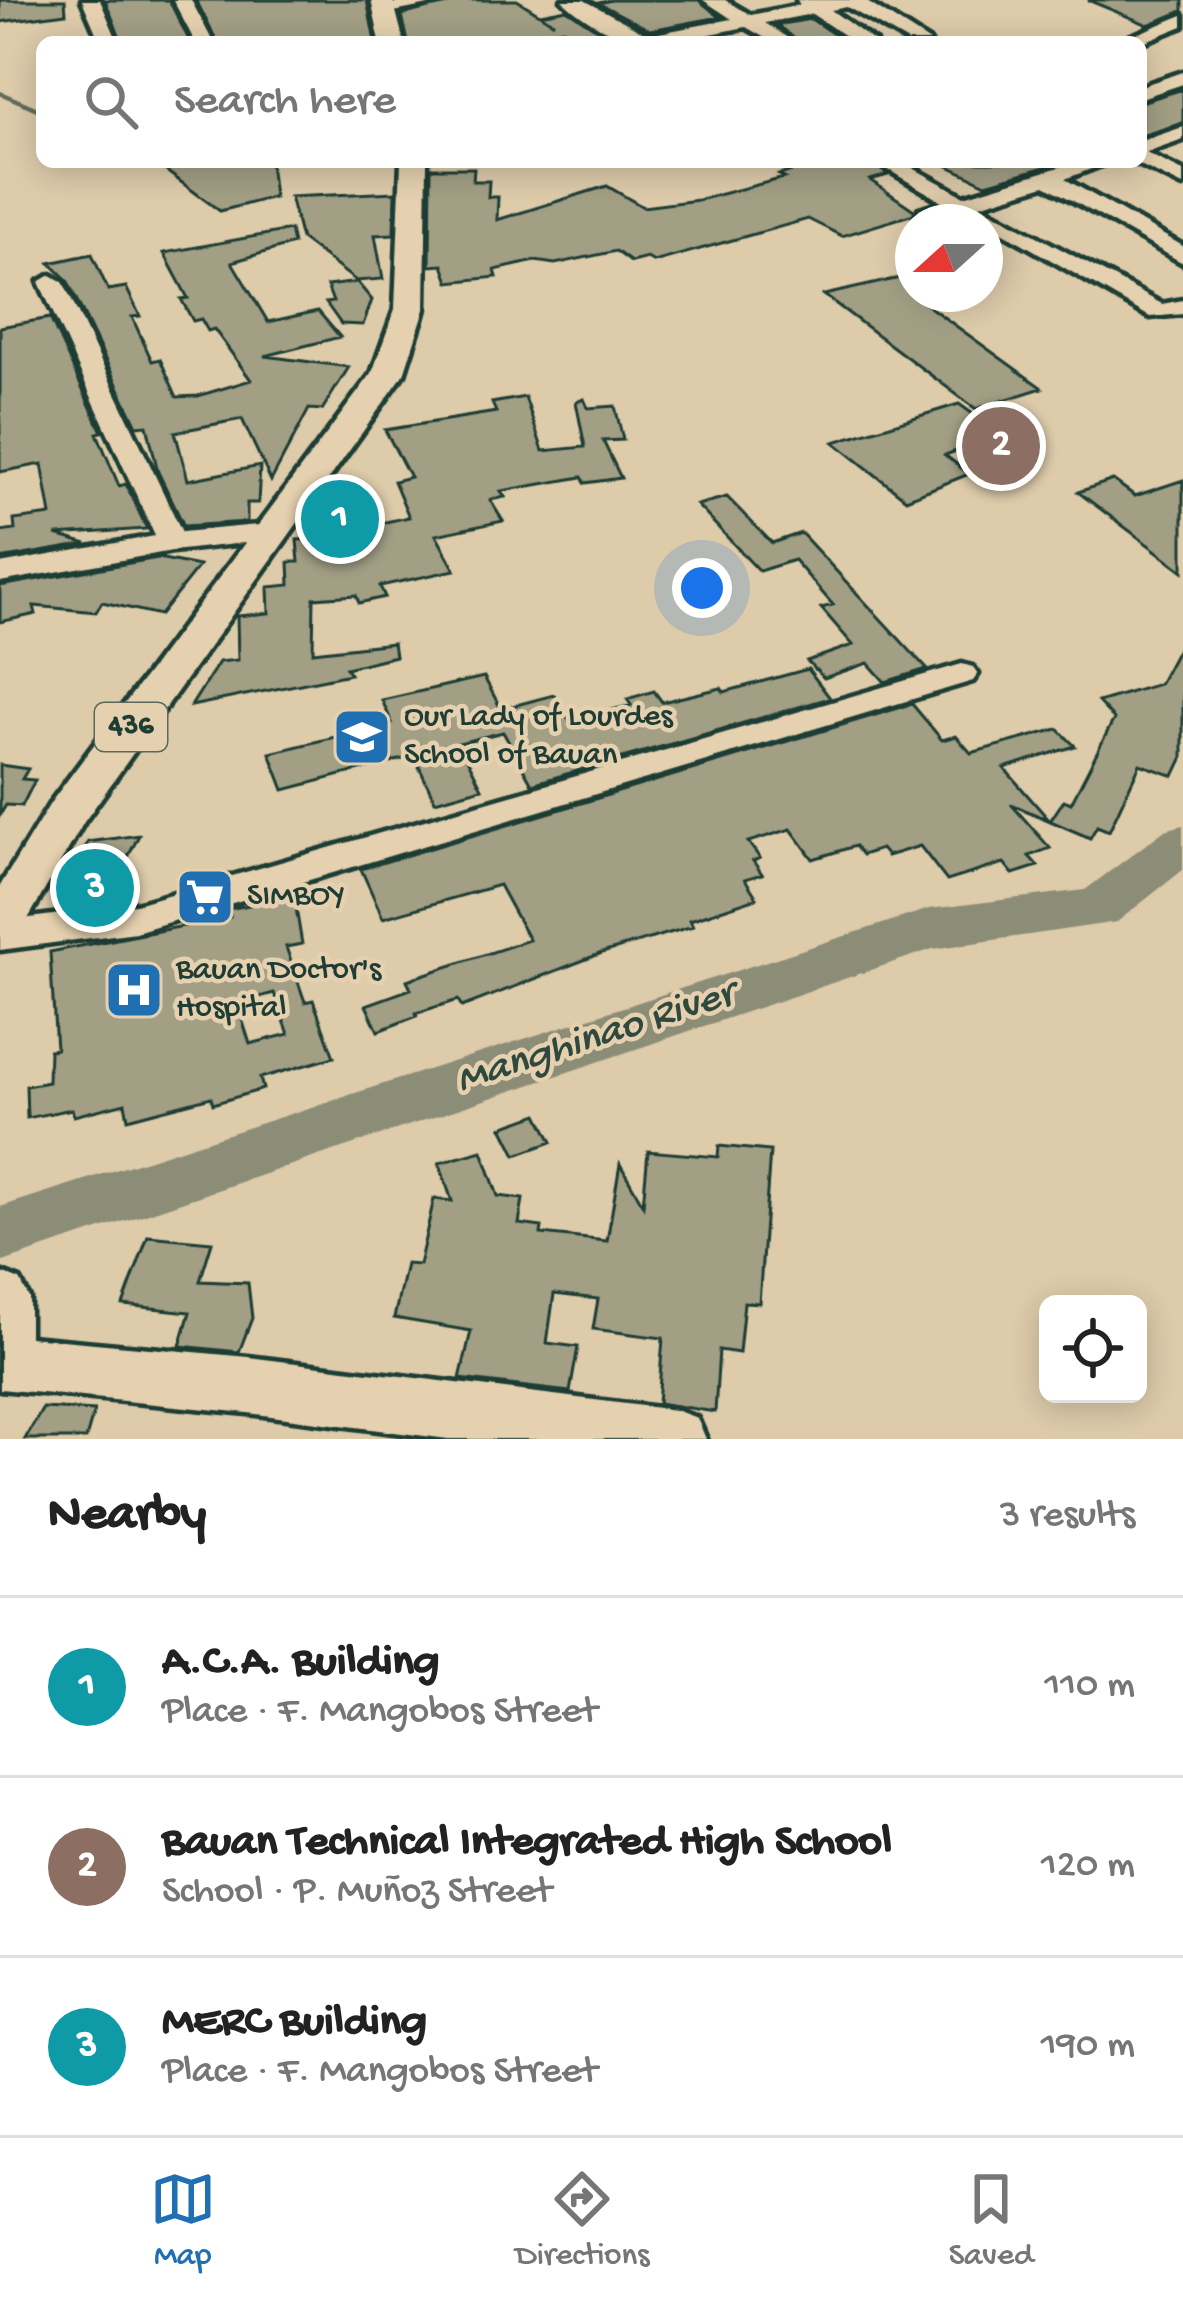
<!DOCTYPE html>
<html lang="en">
<head>
<meta charset="utf-8">
<style>
  body { margin:0; font-family:"Gochi Hand",sans-serif; background:#f6f6f6; color:#222 }
  .controls { position:absolute; right:36px; bottom:36px; display:grid; overflow:hidden; border-radius:18px; box-shadow:0 6px 30px #0003 }
  .controls button { width:108px; height:108px; display:grid; place-items:center; padding:0; border:0; border-bottom:3px solid #e0e0e0; background:#fff; color:#222; font:60px sans-serif }
  .compass { position:absolute; left:895px; top:204px; width:108px; height:108px; border-radius:50%; background:#fff; box-shadow:0 6px 30px #0003; rotate:249deg }
  .you { position:absolute; left:702px; top:588px; width:42px; height:42px; margin:-30px; border:9px solid #fff; border-radius:50%; background:#1a73e8; box-shadow:0 0 0 18px #1a73e833 }
  .badge { display:grid; place-items:center; width:78px; height:78px; border-radius:50%; background:#1f6fb2; color:#fff; font-size:39px; font-weight:700 }
  .pin { position:absolute; translate:-50% -50%; border:6px solid #fff; box-shadow:0 3px 12px #0006 }
  .list { margin:0; padding:0; list-style:none }
  h2 { display:flex; justify-content:space-between; align-items:center; height:156px; margin:0; padding:0 48px; font-size:51px }
  h2 small { font-size:39px; font-weight:400; color:#767676 }
  .list li { display:grid; grid-template-columns:78px 1fr auto; gap:36px; align-items:center; box-sizing:border-box; height:180px; padding:0 48px; border-top:3px solid #e0e0e0 }
  .list b { display:block; font-size:45px; white-space:nowrap }
  .list p { margin:0; font-size:39px; white-space:nowrap; color:#767676 }
  .list em { font-size:39px; font-style:normal; color:#767676 }
  .icon { flex:none; width:66px; height:66px; fill:none; stroke:currentColor; stroke-width:2; stroke-linecap:round; stroke-linejoin:round }
  .map { position:relative; flex:none; width:1183px; height:1439px; overflow:hidden }
  .search { position:absolute; background:#fff; box-shadow:0 6px 30px #0003; left:36px; right:36px; top:36px; height:132px; display:flex; align-items:center; gap:30px; box-sizing:border-box; padding:0 42px; border-radius:18px; color:#767676; font-size:45px }
  .sheet { height:696px; background:#fff }
  nav { display:flex; justify-content:space-around; align-items:center; box-sizing:border-box; height:168px; border-top:3px solid #e0e0e0; background:#fff; font-size:33px; color:#767676 }
  nav a { display:grid; justify-items:center; gap:6px }
  nav .on { color:#1f6fb2 }
  .map>svg:first-child { display:block }
  .lines { fill:none; stroke-linecap:round; stroke-linejoin:round }
  .stream { stroke:#606d5c; stroke-width:4.5 }
  .river { fill:#8b8d77; fill-rule:evenodd }
  .building { fill:#a29f85; stroke:#1f3d34; stroke-width:3; fill-rule:evenodd }
  .minor-casing { stroke:#1f3d34; stroke-width:9 }
  .major-casing { stroke:#1f3d34; stroke-width:9 }
  .minor { fill:#e5d1af; fill-rule:evenodd }
  .major { fill:#e5d1af; fill-rule:evenodd }
  .labels { text-anchor:middle; dominant-baseline:central; stroke-width:9; stroke-linejoin:round; paint-order:stroke }
  .shield { fill:#e5d1af; stroke:#5a6959; stroke-width:3 }
  .shield-label { font-size:30px; font-weight:bold; fill:#1f3d34 }
  .poi-label { font-size:33px; fill:#1f3d34; stroke:#e5d1af; text-anchor:start }
  .near-water-label { font-size:42px; font-style:italic; fill:#2f493e; stroke:#e5d1af }
</style>
</head>
<body>
<div class="map">
<svg width="1183" height="1439" viewBox="0 0 1183 1439">
  <rect width="100%" height="100%" fill="#ddcbaa"/>
  <filter id="ink" filterUnits="userSpaceOnUse"><feTurbulence type="fractalNoise" baseFrequency=".00833" numOctaves="2"/><feDisplacementMap in="SourceGraphic" scale="24" xChannelSelector="R" yChannelSelector="G"/><feConvolveMatrix kernelMatrix="1 2 1 2 8 2 1 2 1" color-interpolation-filters="sRGB"/></filter>
  <g filter="url(#ink)">
    <g class="lines">
      <path class="stream" d="M 0,93 L 42,111"/>
      <path class="river" d="M 1183,825 L 1183,870 L 1117,922 L 933,949 L 0,1263 L 0,1207 L 929,909 L 1085,890 L 1165,830 Z"/>
    </g>
    <path class="building" d="M 0,0 L 65,0 L 66,13 L 0,22 Z
      M 105,0 L 169,0 L 190,42 L 122,42 Z
      M 196,0 L 367,0 L 375,42 L 217,42 Z
      M 457,0 L 517,0 L 554,23 L 540,14 L 566,9 L 617,39 L 584,42 L 563,29 L 502,42 L 408,42 L 402,15 Z
      M 612,0 L 699,0 L 720,17 L 650,30 L 598,3 Z
      M 1088,0 L 1183,0 L 1183,11 L 1148,25 Z
      M 811,19 L 838,37 L 798,42 L 777,25 Z
      M 1183,89 L 1183,123 L 1141,136 L 1141,102 Z
      M 154,162 L 270,162 L 274,197 L 220,211 Z
      M 780,162 L 871,162 L 888,175 L 870,180 L 914,210 L 914,214 L 842,236 L 808,219 L 654,262 L 647,258 L 631,262 L 616,251 L 555,264 L 535,261 L 495,270 L 497,277 L 449,282 L 443,265 L 430,266 L 431,168 L 474,168 L 473,181 L 489,181 L 488,197 L 498,197 L 497,220 L 607,186 L 643,207 L 698,200 L 784,178 L 779,175 L 792,171 Z
      M 940,162 L 1059,162 L 1059,163 L 986,184 Z
      M 395,192 L 394,234 L 375,235 L 383,279 L 356,281 L 301,239 L 290,197 Z
      M 290,230 L 293,244 L 232,262 L 268,322 L 318,311 L 340,337 L 265,356 L 349,367 L 322,410 L 309,409 L 271,481 L 242,419 L 175,432 L 188,480 L 260,466 L 258,503 L 247,503 L 247,522 L 184,526 L 158,472 L 147,425 L 137,426 L 67,280 L 50,263 L 92,254 L 108,290 L 126,287 L 140,316 L 132,317 L 152,361 L 160,359 L 177,397 L 198,396 L 251,380 L 214,329 L 208,331 L 201,319 L 193,321 L 181,299 L 188,298 L 164,253 Z
      M 913,275 L 913,295 L 1042,388 L 976,409 L 824,295 Z
      M 357,282 L 372,300 L 363,325 L 341,324 L 326,303 L 333,302 L 327,286 Z
      M 50,318 L 102,432 L 97,433 L 119,486 L 126,484 L 147,529 L 56,535 L 87,544 L 0,559 L 0,532 L 15,530 L 14,520 L 51,515 L 42,464 L 0,472 L 0,327 Z
      M 525,397 L 543,451 L 585,447 L 576,402 L 584,399 L 588,408 L 615,406 L 623,440 L 603,441 L 621,478 L 585,483 L 582,477 L 501,491 L 505,497 L 490,500 L 503,521 L 436,535 L 455,570 L 380,586 L 385,597 L 359,603 L 356,595 L 314,598 L 313,652 L 393,643 L 395,656 L 346,668 L 350,674 L 191,706 L 219,662 L 238,660 L 237,616 L 269,613 L 268,587 L 290,585 L 289,562 L 299,562 L 297,540 L 315,539 L 332,505 L 360,500 L 353,529 L 409,517 L 394,481 L 410,477 L 385,430 L 496,412 L 492,403 Z
      M 959,404 L 1002,435 L 945,455 L 969,474 L 906,499 L 834,442 Z
      M 1113,480 L 1135,496 L 1183,480 L 1183,571 L 1078,492 Z
      M 727,497 L 772,543 L 801,533 L 927,669 L 885,682 L 868,663 L 824,678 L 807,661 L 853,645 L 821,608 L 833,605 L 794,560 L 759,571 L 697,505 Z
      M 158,558 L 199,566 L 160,615 L 102,602 L 96,612 L 34,606 L 36,614 L 0,622 L 0,586 Z
      M 1183,639 L 1183,757 L 1174,776 L 1140,764 L 1109,831 L 1097,826 L 1090,838 L 1011,804 L 1050,848 L 1029,856 L 1038,866 L 1013,874 L 1004,863 L 947,881 L 920,846 L 887,856 L 881,849 L 862,855 L 855,846 L 813,859 L 791,829 L 748,842 L 760,858 L 753,861 L 762,874 L 745,879 L 757,898 L 690,920 L 693,926 L 602,953 L 462,1007 L 458,1000 L 416,1013 L 417,1016 L 378,1031 L 366,1005 L 411,989 L 407,980 L 529,940 L 499,885 L 383,918 L 361,869 L 912,704 L 942,740 L 956,736 L 971,753 L 1058,729 L 1075,746 L 1004,768 L 1050,821 L 1064,800 L 1071,803 L 1114,719 L 1098,702 L 1159,684 Z
      M 808,669 L 830,698 L 532,784 L 503,732 L 459,743 L 482,788 L 435,801 L 414,756 L 284,790 L 270,753 L 392,723 L 382,700 L 484,677 L 501,709 L 554,695 L 570,721 L 631,705 L 627,699 L 654,691 L 662,702 L 721,688 L 724,692 Z
      M 0,765 L 28,769 L 22,779 L 35,780 L 22,806 L 6,805 L 0,815 Z
      M 139,835 L 121,871 L 130,872 L 117,902 L 59,904 L 88,842 Z
      M 294,896 L 302,944 L 286,947 L 305,1002 L 313,1000 L 334,1057 L 260,1078 L 263,1089 L 213,1104 L 211,1097 L 128,1119 L 125,1103 L 74,1116 L 72,1109 L 27,1118 L 26,1086 L 48,1082 L 49,1050 L 56,1049 L 50,952 L 230,917 L 229,909 ZM 274,993 L 289,1034 L 250,1044 L 237,1003 Z
      M 538,1114 L 552,1142 L 516,1155 L 502,1127 Z
      M 719,1146 L 770,1151 L 759,1303 L 744,1302 L 739,1353 L 719,1350 L 715,1412 L 658,1403 L 663,1338 L 593,1329 L 598,1299 L 554,1294 L 547,1343 L 578,1347 L 570,1392 L 460,1379 L 471,1331 L 394,1318 L 406,1264 L 419,1265 L 434,1199 L 452,1201 L 439,1163 L 482,1151 L 498,1196 L 523,1199 L 519,1224 L 542,1227 L 541,1234 L 607,1241 L 620,1164 L 643,1205 L 648,1151 L 718,1157 Z
      M 148,1236 L 212,1242 L 200,1281 L 248,1283 L 252,1318 L 239,1352 L 180,1346 L 190,1312 L 123,1305 Z
      M 43,1408 L 94,1411 L 86,1439 L 25,1439 Z"/>
    <g class="lines">
      <defs>
        <path id="minor" d="M 82,0 L 100,0 L 118,42 L 100,42 Z
          M 173,0 L 191,0 L 213,42 L 195,42 Z
          M 408,0 L 453,0 L 384,14 L 375,9 Z
          M 562,0 L 584,0 L 649,35 L 732,19 L 703,0 L 725,0 L 751,15 L 800,5 L 797,0 L 864,0 L 930,42 L 908,42 L 847,7 L 831,10 L 875,42 L 854,42 L 812,14 L 765,23 L 794,42 L 772,42 L 746,27 C 669,42 626,57 562,0 Z
          M 1183,15 L 1183,26 L 1141,43 L 1117,42 Z
          M 1183,72 L 1183,84 L 1141,98 L 1141,86 Z
          M 1183,127 L 1183,140 L 1146,153 L 1183,171 L 1183,186 L 1134,162 L 1141,162 L 1141,141 Z
          M 875,162 L 902,162 L 964,196 L 1076,162 L 1109,162 L 1065,179 L 1183,246 L 1183,263 L 1045,185 L 980,205 L 1162,304 L 1183,300 L 1183,314 L 1150,317 L 985,222 L 959,211 L 919,219 L 919,209 L 943,202 Z
          M 51,275 L 63,282 L 182,532 L 270,524 L 285,533 L 280,539 L 172,551 L 0,582 L 0,564 L 155,536 L 39,282 Z
          M 962,664 L 973,667 L 978,674 L 973,681 L 136,932 L 0,950 L 0,922 L 136,904 Z"/>
        <path id="major" d="M 371,0 L 393,0 L 404,42 L 380,42 Z
          M 401,162 L 427,162 L 425,309 L 404,374 L 84,822 L 17,938 L 0,944 L 0,886 L 51,802 L 372,373 L 395,309 Z
          M 0,1272 L 20,1280 L 29,1298 L 29,1337 L 248,1357 L 675,1410 L 697,1418 L 706,1439 L 448,1439 L 248,1413 L 0,1389 Z"/>
      </defs>
      <use href="#minor" class="minor-casing"/>
      <use href="#major" class="major-casing"/>
      <use href="#minor" class="minor"/>
      <use href="#major" class="major"/>
    </g>
  </g>
  <defs>
    <symbol id="school-square" viewBox="-11 -11 22 22"><rect x="-9" y="-9" width="18" height="18" rx="4" fill="#1f6fb2" stroke="#e5d1af"/><path d="M0-5L7-2L0 1L-7-2ZM-4 1L0 2.5L4 1V4Q0 6-4 4Z" fill="#fff"/></symbol>
    <symbol id="supermarket-square" viewBox="-11 -11 22 22"><rect x="-9" y="-9" width="18" height="18" rx="4" fill="#1f6fb2" stroke="#e5d1af"/><path d="M-6-5.5h2.5l.6 2H6L4.5 2H-2.5L-4.4-4H-6ZM-1.5 3.2a1.3 1.3 0 1 0 .1 0ZM3 3.2a1.3 1.3 0 1 0 .1 0Z" fill="#fff"/></symbol>
    <symbol id="hospital-square" viewBox="-11 -11 22 22"><rect x="-9" y="-9" width="18" height="18" rx="4" fill="#1f6fb2" stroke="#e5d1af"/><path d="M-5-5h3v3.5h4V-5h3V5h-3V1.5h-4V5h-3Z" fill="#fff"/></symbol>
  </defs>
  <g fill-rule="evenodd">
    <use href="#school-square" x="329" y="704" width="66" height="66"/>
    <use href="#supermarket-square" x="172" y="864" width="66" height="66"/>
    <use href="#hospital-square" x="101" y="957" width="66" height="66"/>
  </g>
  <g class="labels">
    <rect class="shield" x="95" y="703" width="72" height="48" rx="9"/>
    <g class="shield-label">
      <text x="131" y="727">436</text>
    </g>
    <g class="poi-label">
      <text x="404" y="718">Our Lady of Lourdes<tspan x="404" dy="38">School of Bauan</tspan></text>
      <text x="247" y="897">SIMBOY</text>
      <text x="176" y="971">Bauan Doctor's<tspan x="176" dy="38">Hospital</tspan></text>
    </g>
    <g class="near-water-label">
      <text transform="translate(596 1039) rotate(-18)">Manghinao River</text>
    </g>
  </g>
</svg>
<div class="controls">
<button><svg class="icon" aria-label="locate" viewBox="0 0 24 24"><circle cx="12" cy="12" r="6"/><path d="M12 2v4M12 18v4M2 12h4M18 12h4"/></svg></button>
</div>
<svg class="compass" viewBox="-18 -18 36 36"><path d="M0-13l5 13h-10z" fill="#e53935"/><path d="M0 13l5-13h-10z" fill="#767676"/></svg>
<div class="you"></div>
<div class="pin badge" style="left:340px;top:519px;background:#0f9aa8">1</div>
<div class="pin badge" style="left:1001px;top:446px;background:#8d6e63">2</div>
<div class="pin badge" style="left:95px;top:888px;background:#0f9aa8">3</div>
<div class="search"><svg class="icon" aria-label="search" viewBox="0 0 24 24"><circle cx="10" cy="10" r="6"/><path d="M15 15l6 6"/></svg>Search here</div>
</div>
<section class="sheet">
<h2>Nearby<small>3 results</small></h2>
<ul class="list">
<li><span class="badge" style="background:#0f9aa8">1</span><div><b>A.C.A. Building</b><p>Place · F. Mangobos Street</p></div><em>110 m</em></li>
<li><span class="badge" style="background:#8d6e63">2</span><div><b>Bauan Technical Integrated High School</b><p>School · P. Muñoz Street</p></div><em>120 m</em></li>
<li><span class="badge" style="background:#0f9aa8">3</span><div><b>MERC Building</b><p>Place · F. Mangobos Street</p></div><em>190 m</em></li>
</ul>
</section>
<nav>
<a class="on"><svg class="icon" aria-label="map" viewBox="0 0 24 24"><path d="M3 6l6-2 6 2 6-2v14l-6 2-6-2-6 2zM9 4v14M15 6v14"/></svg>Map</a>
<a><svg class="icon" aria-label="directions" viewBox="0 0 24 24"><path d="M12 3l9 9-9 9-9-9zM9 14v-3h6M13 9l2 2-2 2"/></svg>Directions</a>
<a><svg class="icon" aria-label="saved" viewBox="0 0 24 24"><path d="M7 4h10v16l-5-4-5 4z"/></svg>Saved</a>
</nav>
</body>
</html>
